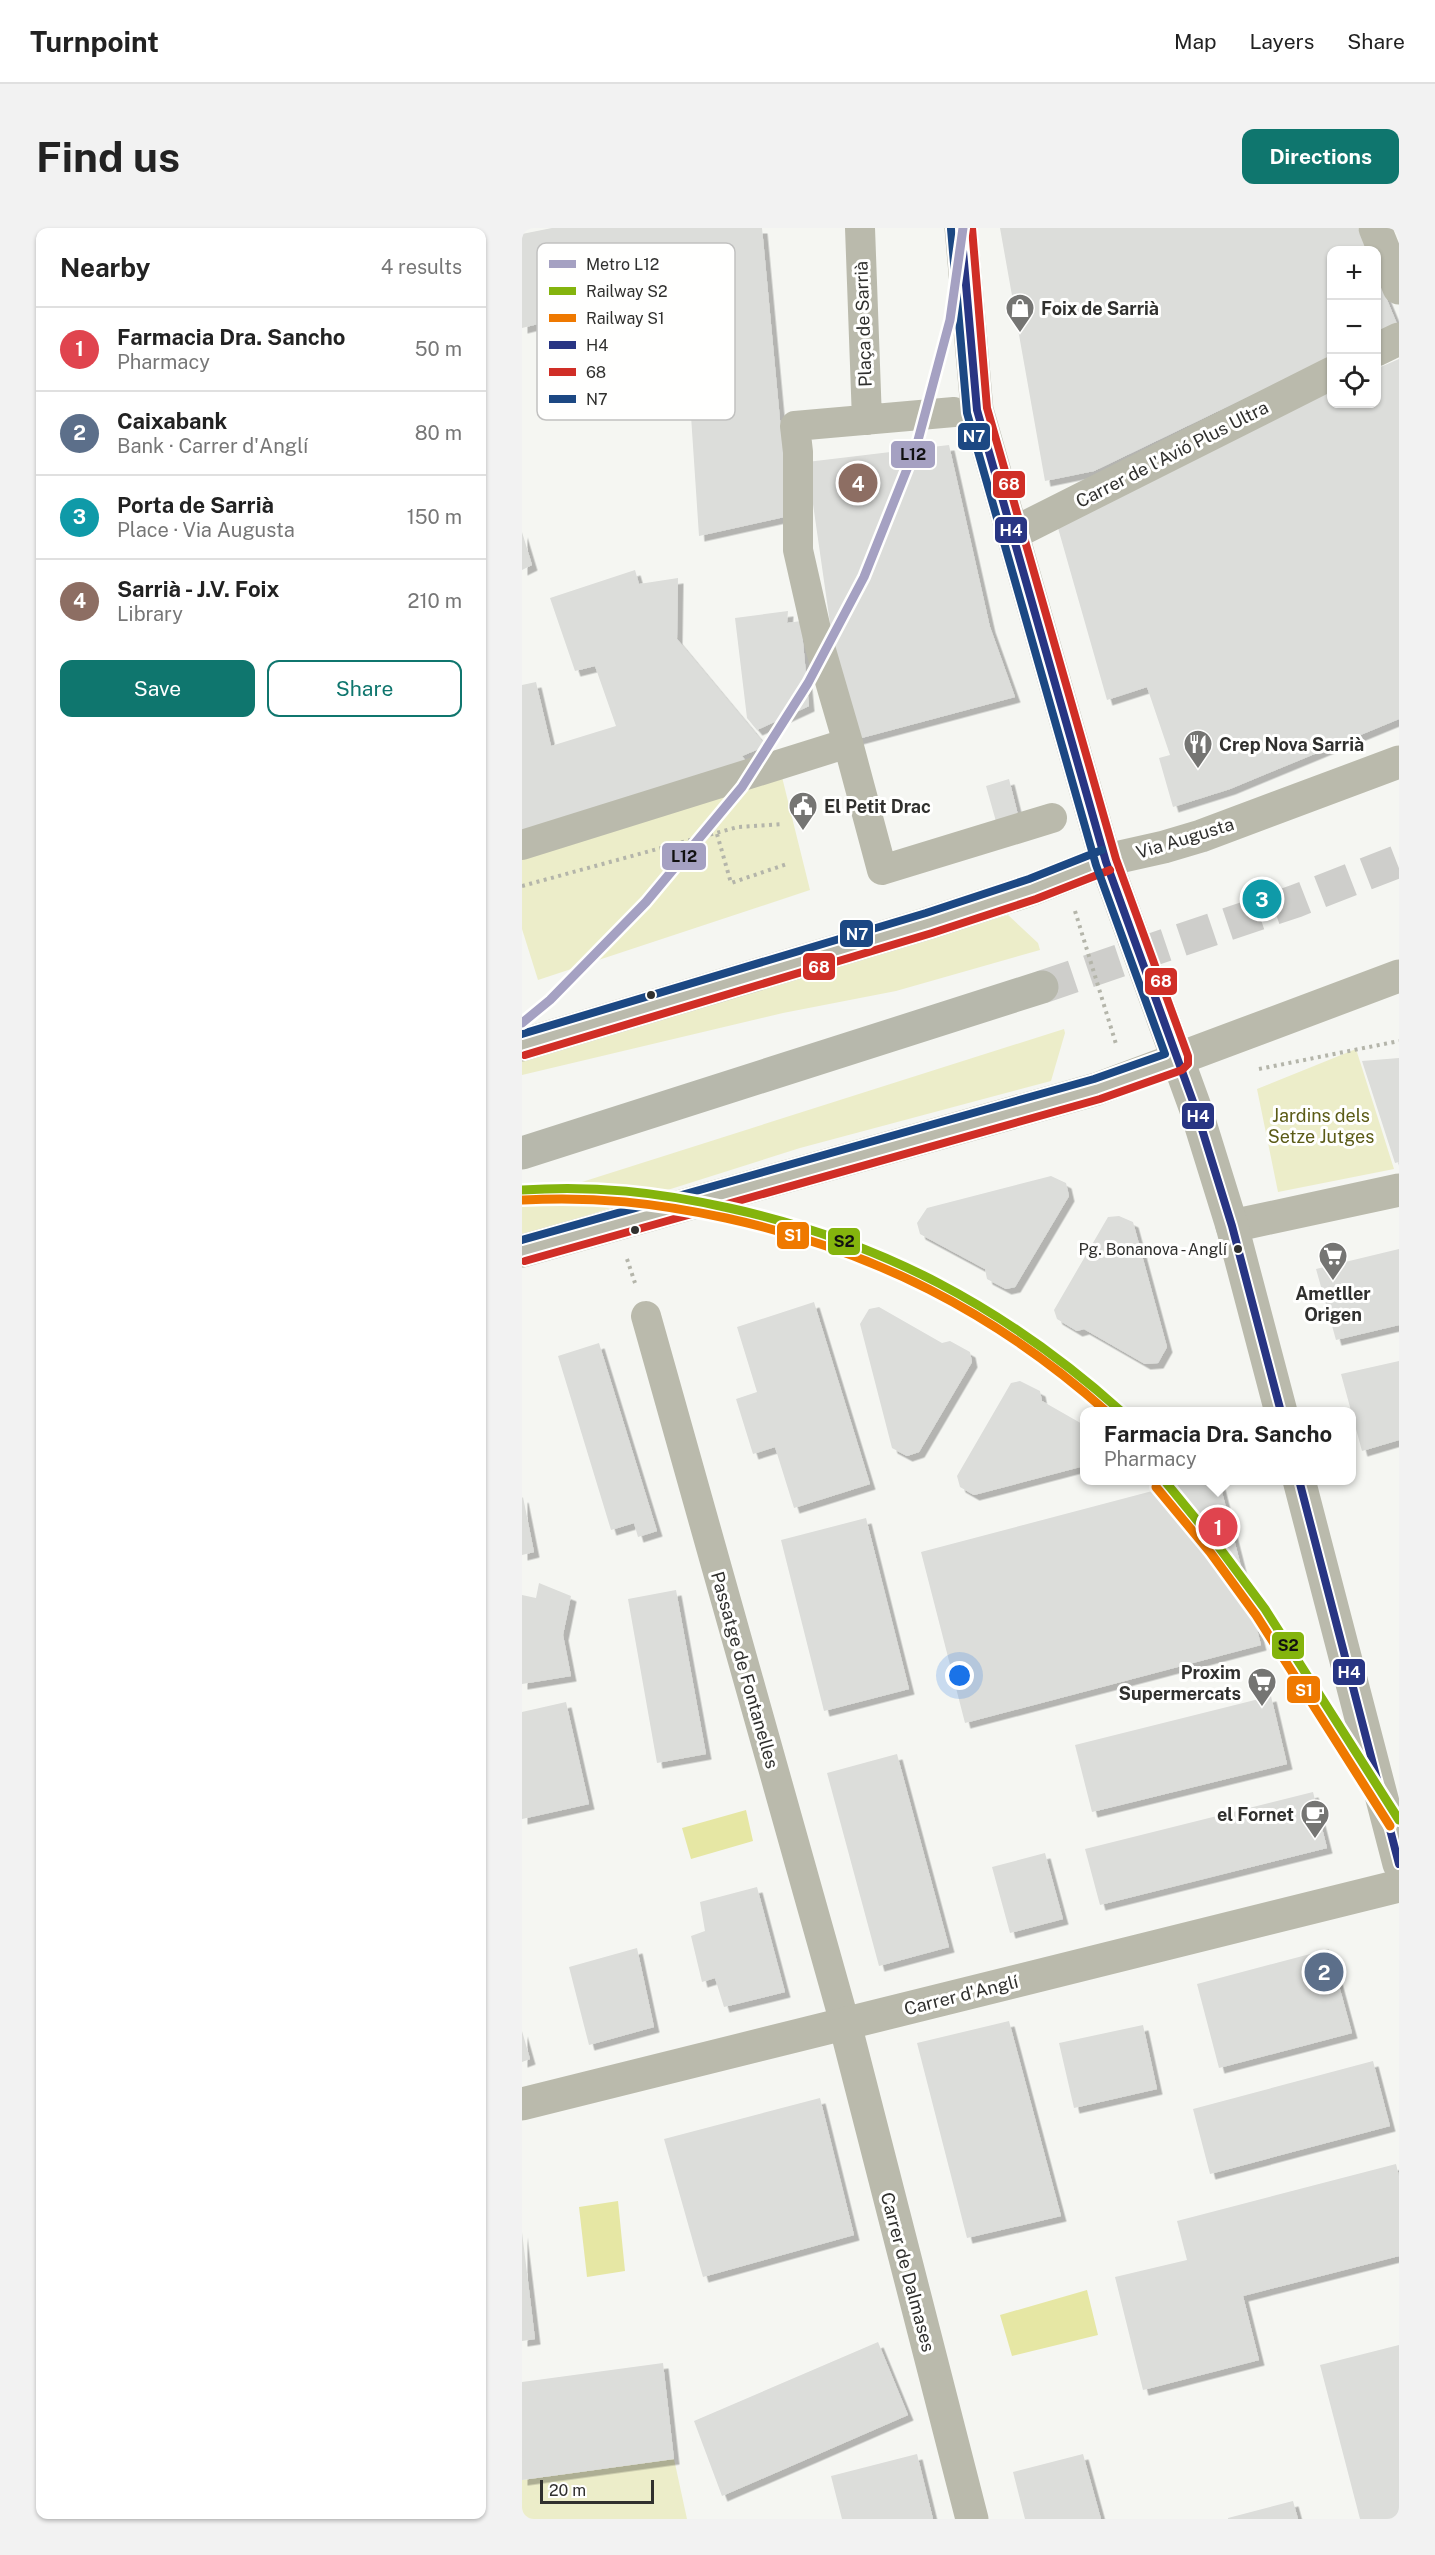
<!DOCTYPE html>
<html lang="en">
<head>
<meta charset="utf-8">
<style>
  body { margin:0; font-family:"Public Sans",sans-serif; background:#f2f2f2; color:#222 }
  .controls { position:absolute; right:18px; top:18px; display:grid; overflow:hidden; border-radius:12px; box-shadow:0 2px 4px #0004 }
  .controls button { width:54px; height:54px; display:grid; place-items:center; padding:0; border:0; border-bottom:2px solid #e0e0e0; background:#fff; color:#222; font:30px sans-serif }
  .scale { position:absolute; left:18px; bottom:15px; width:114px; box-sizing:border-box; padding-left:6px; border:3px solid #30302e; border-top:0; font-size:16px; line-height:21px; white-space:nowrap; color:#30302e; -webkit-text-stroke:4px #fffffe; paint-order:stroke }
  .you { position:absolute; left:438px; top:1448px; width:21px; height:21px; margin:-15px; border:4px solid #fff; border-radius:50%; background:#1a73e8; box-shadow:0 0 0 9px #1a73e833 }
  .badge { display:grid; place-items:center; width:39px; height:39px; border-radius:50%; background:#0f766e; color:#fff; font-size:20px; font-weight:700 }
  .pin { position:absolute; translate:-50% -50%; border:3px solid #fff; box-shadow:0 2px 6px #0006 }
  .popup { position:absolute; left:558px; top:1179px; width:276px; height:78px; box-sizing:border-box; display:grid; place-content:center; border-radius:12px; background:#fff; filter:drop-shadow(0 2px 4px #0005); font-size:20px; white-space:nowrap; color:#767676 }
  .popup b { font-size:22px; color:#222 }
  .popup::after { content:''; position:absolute; left:50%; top:100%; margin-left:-12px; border:12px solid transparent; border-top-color:#fff }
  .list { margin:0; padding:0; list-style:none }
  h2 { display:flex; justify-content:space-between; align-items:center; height:78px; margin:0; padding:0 24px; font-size:26px }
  h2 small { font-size:20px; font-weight:400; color:#767676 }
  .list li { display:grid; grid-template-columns:39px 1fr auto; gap:18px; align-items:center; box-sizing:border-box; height:84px; padding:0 24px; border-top:2px solid #e0e0e0 }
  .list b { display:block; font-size:22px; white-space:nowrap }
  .list p { margin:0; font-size:20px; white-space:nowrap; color:#767676 }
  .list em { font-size:20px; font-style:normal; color:#767676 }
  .actions { display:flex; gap:12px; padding:18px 24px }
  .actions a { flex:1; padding:14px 0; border:2px solid #0f766e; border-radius:12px; text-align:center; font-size:21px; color:#0f766e }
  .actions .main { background:#0f766e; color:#fff }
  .icon { flex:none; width:33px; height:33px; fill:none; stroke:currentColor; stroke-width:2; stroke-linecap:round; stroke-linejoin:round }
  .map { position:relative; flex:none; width:877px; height:2291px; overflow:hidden; border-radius:12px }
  header { display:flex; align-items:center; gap:36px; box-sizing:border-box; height:84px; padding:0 30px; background:#fff; border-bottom:2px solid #e0e0e0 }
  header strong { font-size:28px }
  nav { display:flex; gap:33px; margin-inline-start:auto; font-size:21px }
  .intro { display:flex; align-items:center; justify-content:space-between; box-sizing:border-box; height:144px; padding:0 36px }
  h1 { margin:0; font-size:42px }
  .button { padding:15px 27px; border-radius:12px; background:#0f766e; color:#fff; font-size:21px; font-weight:700 }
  main { display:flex; gap:36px; padding:0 36px }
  aside { flex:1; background:#fff; border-radius:12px; box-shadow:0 2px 4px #0004 }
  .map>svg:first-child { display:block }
</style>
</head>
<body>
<header>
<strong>Turnpoint</strong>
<nav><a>Map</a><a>Layers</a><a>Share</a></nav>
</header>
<div class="intro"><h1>Find us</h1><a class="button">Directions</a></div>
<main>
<aside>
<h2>Nearby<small>4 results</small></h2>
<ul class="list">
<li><span class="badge" style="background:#e0444e">1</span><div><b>Farmacia Dra. Sancho</b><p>Pharmacy</p></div><em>50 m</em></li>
<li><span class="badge" style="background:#5c6f8a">2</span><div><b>Caixabank</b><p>Bank · Carrer d'Anglí</p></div><em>80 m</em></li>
<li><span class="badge" style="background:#0f9aa8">3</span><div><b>Porta de Sarrià</b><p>Place · Via Augusta</p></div><em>150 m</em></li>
<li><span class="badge" style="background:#8d6e63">4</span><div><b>Sarrià - J.V. Foix</b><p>Library</p></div><em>210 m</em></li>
</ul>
<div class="actions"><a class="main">Save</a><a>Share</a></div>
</aside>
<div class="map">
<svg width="877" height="2291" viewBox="0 0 877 2291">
  <defs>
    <filter id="shadow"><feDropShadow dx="5.5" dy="5.5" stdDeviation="0" flood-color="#0004"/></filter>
  </defs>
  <rect width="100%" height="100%" fill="#f5f6f2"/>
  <path fill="#ecedc9" d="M259,545L288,662L16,752L0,701V623Z
    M486,687L516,715L518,722L374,763L261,785L0,847V831Z
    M542,801L543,805L529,853L278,920L0,1008V973Z
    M834,821L872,941L756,964L735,861Z
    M152,2231L165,2291H0V2252Z"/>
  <path fill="#e6e7a4" d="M224,1582L231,1613L169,1631L160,1600Z
    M96,1973L103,2043L65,2049L57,1979Z
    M565,2062L576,2107L490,2128L478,2087Z"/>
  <path fill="#dcddda" filter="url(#shadow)" d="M30,0H240L267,288L177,308L168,173L105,185L90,121L33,130L16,96L0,100V6Z
    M478,0H836L846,22H810V128L572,243L523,253Z
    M854,45L875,96L854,106Z
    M877,131V491L708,561L651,579L637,530L648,527L625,459L585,472L534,293L810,163V176H854V141Z
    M427,217L468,399L493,469L332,512L315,444L285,234Z
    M0,304L10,337L0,342Z
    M113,342L117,356L156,350L155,411L244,518L220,528L226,536L0,603V457L14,454L29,518L94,498L73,438L53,443L28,370Z
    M266,383L265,395L279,393L287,478L235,502L225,490L213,390Z
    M487,551L497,591L475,597L464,558Z
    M877,830V934L873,935L840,833Z
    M529,948L544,955L547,968L493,1059L484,1061L465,1051L463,1041L398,1006L395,995L405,980Z
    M597,988L611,994L645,1119L636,1135L623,1136L562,1101L555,1103L535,1091L532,1082L586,989Z
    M877,1021V1097L814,1112L794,1041Z
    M292,1074L348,1256L272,1280L253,1219L231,1226L214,1171L235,1164L215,1099Z
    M357,1079L420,1115L428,1113L448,1124L450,1134L397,1224L385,1228L370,1220L338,1096L347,1081Z
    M77,1115L135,1303L116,1309L112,1295L89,1302L36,1128Z
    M877,1133V1212L840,1223L819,1146Z
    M498,1153L518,1163L520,1173L562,1197V1238L452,1267L438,1259L435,1248L489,1155Z
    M672,1252H697L739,1417L443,1495L399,1324Z
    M1,1269L12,1324L0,1327V1270Z
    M344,1290L387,1461L302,1483L259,1312Z
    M17,1355L49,1368L41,1407L49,1448L0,1456V1367L14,1370Z
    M154,1362L184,1526L135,1535L106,1371Z
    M749,1468L765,1536L570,1584L553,1517Z
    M44,1474L67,1576L0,1591V1484Z
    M375,1526L427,1719L357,1738L305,1545Z
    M791,1564L805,1620L578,1677L563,1621Z
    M523,1625L541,1691L488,1705L470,1639Z
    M235,1659L263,1764L202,1779L193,1750L180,1754L169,1708L183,1703L178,1674Z
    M115,1720L132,1799L67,1817L47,1739Z
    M807,1721L830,1805L697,1840L675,1756Z
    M487,1793L539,1988L445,2010L395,1815Z
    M621,1797L635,1861L552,1880L537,1815Z
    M0,1803L8,1831L0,1834Z
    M851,1833L868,1898L688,1946L671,1881Z
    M298,1870L332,2007L181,2049L142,1911Z
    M874,1936L877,1948V2028L721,2068L737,2132L621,2162L593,2049L665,2032L655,1993Z
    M0,2004L13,2111L0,2113Z
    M356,2114L386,2187L200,2268L172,2193Z
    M877,2117V2291H838L798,2137Z
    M141,2135L152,2231L0,2252V2154Z
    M395,2226L411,2291H320L309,2248Z
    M561,2226L579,2291H503L491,2244Z
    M771,2273L776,2291H706V2290Z"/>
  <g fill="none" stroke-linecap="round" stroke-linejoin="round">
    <path stroke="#cececb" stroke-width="33" stroke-dasharray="33 16" stroke-linecap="butt" d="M520,759L774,673L877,633"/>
    <path stroke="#b4b5aa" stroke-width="4" stroke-dasharray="3 4.5" stroke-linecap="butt" d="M195,606L209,655L265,636
      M0,658L216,599L261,596
      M553,683L594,816
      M737,841L877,813
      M105,1031L113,1055"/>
    <path stroke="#babaac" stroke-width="30" d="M338,0L345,192
      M326,515L298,419L276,322V224L273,198L432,184
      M0,617L326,515L360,642L530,590
      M124,1088L323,1796"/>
    <path stroke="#babaac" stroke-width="33" d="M853,0L877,60
      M854,122L877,111
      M490,306L810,145
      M710,998L877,962
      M323,1796L450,2291
      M0,1876L877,1658"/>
    <path stroke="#babaac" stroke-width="33" d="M439,0L455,182L460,199L584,634L673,879L710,998L759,1184
      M0,817L407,695L511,661L584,632L642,619L679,608L877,534
      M0,1023L575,861L877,748
      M777,1252L877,1636"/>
    <path stroke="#b7b8ac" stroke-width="33" d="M0,925L520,759"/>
    <g stroke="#fffffe" stroke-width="12">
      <path id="bus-1" d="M439,0L455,182L584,634L673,879L710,998L759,1184
        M777,1252L877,1636"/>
    </g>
    <g stroke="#fffffe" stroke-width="12">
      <path id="bus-2" d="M3,827L410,705L514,671L588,642
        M3,1033L578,871L660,842L666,836V828L594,631L465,180L450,0"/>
    </g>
    <g stroke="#fffffe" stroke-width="12">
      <path id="bus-3" d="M0,806L404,685L507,651L580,622
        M0,1012L572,851L643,826L574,637L445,185L429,1"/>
    </g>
    <use href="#bus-1" stroke="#283583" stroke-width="8"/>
    <use href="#bus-2" stroke="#d02e26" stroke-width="8"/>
    <use href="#bus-3" stroke="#1c4883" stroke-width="8"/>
    <g stroke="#fffffe" stroke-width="14">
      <path id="rail-1" d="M0,962C73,957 135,964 207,980C359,1013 484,1080 600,1184
        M642,1252L696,1318L743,1381L877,1592"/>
    </g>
    <g stroke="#fffffe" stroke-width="14">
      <path id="rail-2" d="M1,972C73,968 133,975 204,990C350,1022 473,1084 585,1184
        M634,1259L688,1324L734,1387L868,1598"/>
    </g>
    <use href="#rail-1" stroke="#84b40d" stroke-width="9"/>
    <use href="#rail-2" stroke="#ef7900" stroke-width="9"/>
    <g stroke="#fffffe" stroke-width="14">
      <path id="metro-1" d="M0,795L28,772L124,674L220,559L286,455L342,349L395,216L428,92L441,0"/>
    </g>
    <use href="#metro-1" stroke="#a5a1c2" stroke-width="9"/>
  </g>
  <defs>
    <g id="shop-pin" transform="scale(1.5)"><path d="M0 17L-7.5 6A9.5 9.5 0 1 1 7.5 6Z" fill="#757573" stroke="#fffffe"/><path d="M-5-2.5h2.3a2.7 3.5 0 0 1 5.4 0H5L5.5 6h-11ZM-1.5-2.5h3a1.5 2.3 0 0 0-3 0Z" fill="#fff"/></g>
    <g id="restaurant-pin" transform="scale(1.5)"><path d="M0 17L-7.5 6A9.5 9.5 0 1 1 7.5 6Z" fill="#757573" stroke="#fffffe"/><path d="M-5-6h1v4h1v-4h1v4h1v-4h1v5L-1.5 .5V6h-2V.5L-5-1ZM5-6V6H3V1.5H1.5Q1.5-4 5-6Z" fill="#fff"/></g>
    <g id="civic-pin" transform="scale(1.5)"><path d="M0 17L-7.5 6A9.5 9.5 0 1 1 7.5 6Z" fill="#757573" stroke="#fffffe"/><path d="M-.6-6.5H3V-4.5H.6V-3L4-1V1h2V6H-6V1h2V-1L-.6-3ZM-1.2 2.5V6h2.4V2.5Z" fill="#fff"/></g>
    <g id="supermarket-pin" transform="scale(1.5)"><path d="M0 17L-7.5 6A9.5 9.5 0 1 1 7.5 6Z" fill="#757573" stroke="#fffffe"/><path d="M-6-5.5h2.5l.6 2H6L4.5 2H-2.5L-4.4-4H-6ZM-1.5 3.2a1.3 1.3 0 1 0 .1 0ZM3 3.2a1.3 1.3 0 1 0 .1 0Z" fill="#fff"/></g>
    <g id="cafe-pin" transform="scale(1.5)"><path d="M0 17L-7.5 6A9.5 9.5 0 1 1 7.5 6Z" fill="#757573" stroke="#fffffe"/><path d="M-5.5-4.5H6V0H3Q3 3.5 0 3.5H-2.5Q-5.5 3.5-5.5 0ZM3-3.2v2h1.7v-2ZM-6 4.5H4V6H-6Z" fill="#fff"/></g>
  </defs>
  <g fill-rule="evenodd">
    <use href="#shop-pin" x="498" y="80"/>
    <use href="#restaurant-pin" x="676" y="516"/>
    <use href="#civic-pin" x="281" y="578"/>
    <use href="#supermarket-pin" x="811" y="1028"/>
    <use href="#supermarket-pin" x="740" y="1454"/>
    <use href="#cafe-pin" x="793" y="1586"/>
  </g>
  <g fill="#30302e" stroke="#fffffe" stroke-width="2">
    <circle cx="129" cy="767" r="5"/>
    <circle cx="113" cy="1002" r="5"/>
    <circle cx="716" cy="1021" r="5"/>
  </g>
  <g text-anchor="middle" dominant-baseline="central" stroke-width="6" stroke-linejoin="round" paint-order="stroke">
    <g font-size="16" fill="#30302e" stroke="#fffffe" text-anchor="end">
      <text x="705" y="1021">Pg. Bonanova - Anglí</text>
    </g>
    <g font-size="18" font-weight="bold" fill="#30302e" stroke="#fffffe" text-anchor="start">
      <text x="519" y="80">Foix de Sarrià</text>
      <text x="697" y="516">Crep Nova Sarrià</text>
      <text x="302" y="578">El Petit Drac</text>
      <text x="811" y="1065" text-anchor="middle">Ametller<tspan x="811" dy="21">Origen</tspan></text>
      <text x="719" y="1444" text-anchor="end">Proxim<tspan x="719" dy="21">Supermercats</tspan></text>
      <text x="772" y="1586" text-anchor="end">el Fornet</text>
    </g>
    <g font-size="18" fill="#30302e" stroke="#fffffe">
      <text transform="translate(341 96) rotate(-92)">Plaça de Sarrià</text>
      <text transform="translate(650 226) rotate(-27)">Carrer de l'Avió Plus Ultra</text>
      <text transform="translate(663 610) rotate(-17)">Via Augusta</text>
      <text transform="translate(223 1442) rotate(74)">Passatge de Fontanelles</text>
      <text transform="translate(439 1767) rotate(-14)">Carrer d'Anglí</text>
      <text transform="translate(386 2044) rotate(75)">Carrer de Dalmases</text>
    </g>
    <g font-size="18" fill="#5b5b16" stroke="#fffffe">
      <text x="799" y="887">Jardins dels<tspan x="799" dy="21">Setze Jutges</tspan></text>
    </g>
  </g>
  <rect x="15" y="15" width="198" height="177" rx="9" fill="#fffffe" stroke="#c1c1c0" stroke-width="1.5"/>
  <rect x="27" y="32" width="27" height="8" fill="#a5a1c2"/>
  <rect x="27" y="59" width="27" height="8" fill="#84b40d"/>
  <rect x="27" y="86" width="27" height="8" fill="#ef7900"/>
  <rect x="27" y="113" width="27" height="8" fill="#283583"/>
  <rect x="27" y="140" width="27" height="8" fill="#d02e26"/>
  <rect x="27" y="167" width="27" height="8" fill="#1c4883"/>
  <g font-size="16" fill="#30302e">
    <text x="64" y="42">Metro L12</text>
    <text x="64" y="69">Railway S2</text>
    <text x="64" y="96">Railway S1</text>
    <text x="64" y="123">H4</text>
    <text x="64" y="150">68</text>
    <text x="64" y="177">N7</text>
  </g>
  <g stroke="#fffffe" stroke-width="2">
    <rect x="435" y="194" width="34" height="29" rx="6" fill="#1c4883"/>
    <rect x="368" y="212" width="46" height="29" rx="6" fill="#a5a1c2"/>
    <rect x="470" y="242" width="34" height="29" rx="6" fill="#d02e26"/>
    <rect x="472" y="288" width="34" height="28" rx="6" fill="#283583"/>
    <rect x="139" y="614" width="46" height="29" rx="6" fill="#a5a1c2"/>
    <rect x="317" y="691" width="35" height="29" rx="6" fill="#1c4883"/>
    <rect x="280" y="724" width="34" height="29" rx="6" fill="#d02e26"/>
    <rect x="622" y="739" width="34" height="29" rx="6" fill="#d02e26"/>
    <rect x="659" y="874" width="34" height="28" rx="6" fill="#283583"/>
    <rect x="254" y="993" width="34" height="29" rx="6" fill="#ef7900"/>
    <rect x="305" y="999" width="34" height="29" rx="6" fill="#84b40d"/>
    <rect x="749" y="1403" width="34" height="29" rx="6" fill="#84b40d"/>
    <rect x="810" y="1430" width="34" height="28" rx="6" fill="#283583"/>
    <rect x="764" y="1447" width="35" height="29" rx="6" fill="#ef7900"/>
  </g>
  <g font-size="16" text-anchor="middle" font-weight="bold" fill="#fff">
    <text x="452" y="214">N7</text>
    <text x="487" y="262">68</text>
    <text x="489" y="308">H4</text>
    <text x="335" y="712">N7</text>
    <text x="297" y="745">68</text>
    <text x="639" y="759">68</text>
    <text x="676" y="894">H4</text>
    <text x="271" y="1013">S1</text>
    <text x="827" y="1450">H4</text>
    <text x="782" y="1468">S1</text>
  </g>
  <g font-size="16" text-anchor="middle" font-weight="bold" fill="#111">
    <text x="391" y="232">L12</text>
    <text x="162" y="634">L12</text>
    <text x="322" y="1019">S2</text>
    <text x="766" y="1423">S2</text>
  </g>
</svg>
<div class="controls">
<button>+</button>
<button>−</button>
<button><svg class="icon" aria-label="locate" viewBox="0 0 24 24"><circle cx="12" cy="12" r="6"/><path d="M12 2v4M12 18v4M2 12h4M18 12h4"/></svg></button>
</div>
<div class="scale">20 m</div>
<div class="you"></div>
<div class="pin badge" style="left:696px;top:1299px;background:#e0444e">1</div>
<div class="popup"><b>Farmacia Dra. Sancho</b>Pharmacy</div>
<div class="pin badge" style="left:802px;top:1744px;background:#5c6f8a">2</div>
<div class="pin badge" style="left:740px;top:671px;background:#0f9aa8">3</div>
<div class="pin badge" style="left:336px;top:255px;background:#8d6e63">4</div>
</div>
</main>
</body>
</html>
